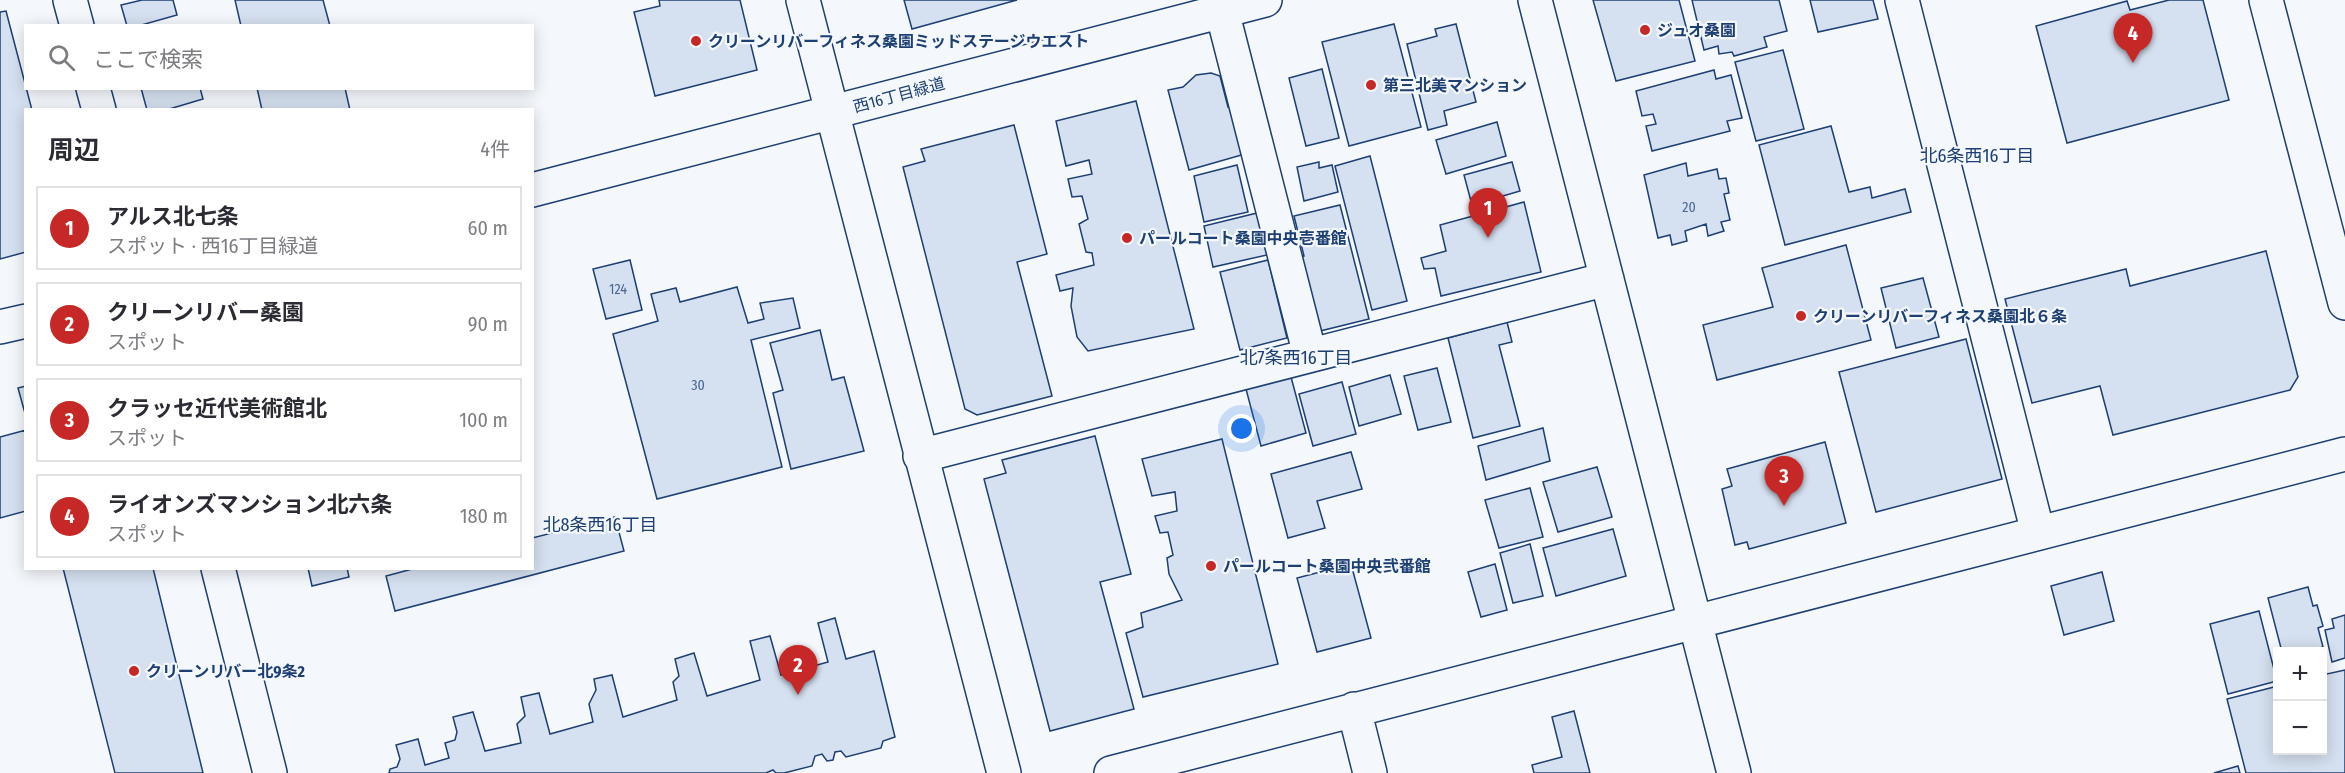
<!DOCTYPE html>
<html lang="ja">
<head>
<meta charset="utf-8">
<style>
  body { margin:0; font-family:"Fira Sans Condensed","Noto Sans JP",sans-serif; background:#f7f7f7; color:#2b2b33 }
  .controls { position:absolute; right:18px; bottom:18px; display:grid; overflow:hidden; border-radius:0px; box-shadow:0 3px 15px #0003 }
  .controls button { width:54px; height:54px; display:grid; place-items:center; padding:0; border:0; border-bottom:2px solid #e1e1e2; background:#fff; color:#2b2b33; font:30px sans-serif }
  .you { position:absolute; left:1242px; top:429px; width:21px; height:21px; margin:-15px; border:4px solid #fff; border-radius:50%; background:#1a73e8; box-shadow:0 0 0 9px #1a73e833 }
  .badge { display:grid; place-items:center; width:39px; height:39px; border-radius:50%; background:#c62828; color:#fff; font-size:20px; font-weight:700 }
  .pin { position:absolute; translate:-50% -50px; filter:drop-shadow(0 2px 3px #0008) }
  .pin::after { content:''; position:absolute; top:32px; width:21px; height:18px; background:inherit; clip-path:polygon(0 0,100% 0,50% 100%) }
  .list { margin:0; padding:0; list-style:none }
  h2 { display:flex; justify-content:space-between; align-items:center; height:78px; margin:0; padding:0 24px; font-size:26px }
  h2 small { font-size:20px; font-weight:400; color:#7c7c81 }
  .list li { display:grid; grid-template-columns:39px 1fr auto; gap:18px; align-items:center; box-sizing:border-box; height:84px; margin:0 12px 12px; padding:0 12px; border:2px solid #e1e1e2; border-radius:0px }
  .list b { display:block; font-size:22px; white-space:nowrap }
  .list p { margin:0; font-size:20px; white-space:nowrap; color:#7c7c81 }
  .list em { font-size:20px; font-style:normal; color:#7c7c81 }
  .icon { flex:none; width:33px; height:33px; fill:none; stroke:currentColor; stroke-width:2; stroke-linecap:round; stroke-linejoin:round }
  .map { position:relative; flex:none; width:2345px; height:773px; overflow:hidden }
  .search { position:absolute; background:#fff; box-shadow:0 3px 15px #0003; left:24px; top:24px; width:510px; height:66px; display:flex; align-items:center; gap:15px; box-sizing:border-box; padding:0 21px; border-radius:0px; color:#7c7c81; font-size:22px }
  .panel { position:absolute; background:#fff; box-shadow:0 3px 15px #0003; left:24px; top:108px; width:510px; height:462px; border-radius:0px }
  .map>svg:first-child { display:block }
</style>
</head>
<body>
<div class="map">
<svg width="2345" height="773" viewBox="0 0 2345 773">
  <rect width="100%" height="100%" fill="#f4f7fb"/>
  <path fill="#d5e0f0" stroke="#1d3f73" stroke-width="1.5" d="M142,0H173L177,15L138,26H127L121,5Z
    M235,0H323L330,26H241Z
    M659,0H740L757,70L655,96L634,12L660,6Z
    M904,0H1017L912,29Z
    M1593,0H1679L1695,61L1616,81Z
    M1692,0H1779L1787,31L1764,37L1767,47L1734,56L1732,52L1719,54L1718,46L1704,50Z
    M1810,0H1873L1878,19L1818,32Z
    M2169,0H2203L2229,100L2067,143L2036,26L2127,1L2130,10Z
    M6,11L32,110H26V252L0,259V12Z
    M1394,24L1421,127L1349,146L1322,42Z
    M1456,24L1476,102L1444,111L1447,125L1428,130L1407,44L1437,36L1435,29Z
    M1783,50L1804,129L1756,141L1735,62Z
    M1322,69L1339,138L1306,146L1289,78Z
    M1714,70L1716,79L1731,75L1742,118L1727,121L1730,131L1652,151L1646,126L1656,124L1653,114L1642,116L1636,91Z
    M1211,73L1220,76L1228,107L1232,106L1245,154L1189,170L1168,90L1183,87L1196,75Z
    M141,88H200L203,99L166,110H147Z
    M257,88H345L350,110H262Z
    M1136,101L1194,329L1088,351L1077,337L1071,306L1073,288L1060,291L1056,275L1094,265L1092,253L1086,252L1079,224L1088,219L1082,196L1072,197L1068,179L1092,174L1089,160L1066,166L1056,121Z
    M1497,122L1506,156L1446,174L1436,140Z
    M1014,125L1047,254L1017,262L1052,396L977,415L965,409L903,167L925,161L921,149Z
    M1831,126L1849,192L1870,187L1872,198L1905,189L1911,212L1785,245L1759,145Z
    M1370,156L1407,301L1372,310L1335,166Z
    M1319,162V168L1332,165L1338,192L1304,201L1297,167Z
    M1512,162L1520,191L1472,205L1464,175Z
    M1686,163L1688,176L1717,169L1719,179L1726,178L1729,193L1724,194L1730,220L1721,222L1724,231L1708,236L1706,224L1685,231L1687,241L1672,245L1670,235L1658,238L1644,175Z
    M1237,165L1248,212L1204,222L1194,176Z
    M1524,202L1541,272L1441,296L1435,268L1424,269L1421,258L1446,251L1440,225Z
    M1340,205L1369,319L1316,332L1298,258L1304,256L1294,216Z
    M1257,213L1267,255L1213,267L1204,226Z
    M1846,245L1871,340L1717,380L1703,325L1773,307L1762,268Z
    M2266,251L2298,377L2290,390L2113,435L2100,386L2032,403L2005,299L2126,269L2130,286Z
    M630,260L642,310L606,319L593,269Z
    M1268,260L1287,338L1240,350L1220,272Z
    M1923,278L1939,337L1896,348L1881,288Z
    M737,287L748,323L764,319L760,303L793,298L800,328L751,340L782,467L657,499L613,334L658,321L651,294L676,288L680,302Z
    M1507,322L1512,342L1499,345L1520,426L1473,438L1448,338Z
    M820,330L832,380L844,377L864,451L791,469L773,393L783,390L770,343Z
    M1966,339L2002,479L1876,512L1839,372Z
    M1437,368L1451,422L1418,430L1404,376Z
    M1390,375L1401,414L1359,426L1349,387Z
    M1291,377L1306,433L1261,446L1246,389Z
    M1342,382L1356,434L1313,446L1299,394Z
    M26,386V417L18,388Z
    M1543,428L1550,461L1486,480L1478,446Z
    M26,430V511L0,518V437Z
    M1095,436L1131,574L1100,582L1134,709L1050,731L984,479L1006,473L1002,460Z
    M1222,439L1278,664L1143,697L1126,633L1143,627L1141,613L1182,600L1169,574L1167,558L1173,555L1168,532L1160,533L1155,516L1177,511L1175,492L1152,496L1142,459Z
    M1825,442L1846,523L1749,549L1747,542L1735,545L1722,489L1732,486L1727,469Z
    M1351,452L1362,489L1317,501L1325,528L1288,538L1271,474Z
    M1597,467L1612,517L1558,532L1543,482Z
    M1530,488L1543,537L1499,548L1485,500Z
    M615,517L624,551L395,611L386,576L416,568H532V538Z
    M1613,529L1626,576L1556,596L1543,548Z
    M1530,544L1543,596L1513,603L1500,553Z
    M1351,564L1371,638L1317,652L1297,578Z
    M1495,564L1507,610L1481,617L1468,572Z
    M63,568H153L203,773H115Z
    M308,568H347L349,577L312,586Z
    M2102,572L2114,621L2064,635L2051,586Z
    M2308,587L2313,606L2317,605L2323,626L2318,628L2323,647L2306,652H2282L2268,598Z
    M2259,611L2277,681L2228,694L2210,624Z
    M2345,615V658L2332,662L2325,630L2334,628L2332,619Z
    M835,618L846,659L874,651L895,737L883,741L881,748L846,757L841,751L835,752L833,760L827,761L822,754L815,756L812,766L784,773H776L773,770L766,773H389L390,769L397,767L400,759L396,745L418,739L425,765L449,758L445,743L455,740L457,732L453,717L473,712L485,751L521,743L517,724L525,716L521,697L539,693L550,734L593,722L589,704L596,690L594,679L612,675L623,717L677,700L673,682L679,676L675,659L694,653L707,696L760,680L750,641L770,636L781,675L828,662L818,623Z
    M2345,670V773H2246L2227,699L2278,686V750H2322V675Z
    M1574,711L1590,773H1534L1532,765L1562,757L1552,717Z
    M2238,766L2240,773H2214Z"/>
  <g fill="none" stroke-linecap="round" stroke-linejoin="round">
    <g stroke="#1d3f73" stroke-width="36">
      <path id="minor" d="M70,0L77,26
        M803,0L1004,773
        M1535,0L1734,773
        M1902,0L2038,533
        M2266,0L2345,303
        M1222,11L1310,355
        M93,88L99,110
        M532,190L1265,0
        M0,327L26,321
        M920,456L1607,279
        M218,568L270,773
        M1354,709L1370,773
        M1111,773L2345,454"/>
    </g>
    <use href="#minor" stroke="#f4f7fb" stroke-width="33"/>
  </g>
  <g fill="#c62828" stroke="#f4f7fb" stroke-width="2">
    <circle cx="1645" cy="30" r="6"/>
    <circle cx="696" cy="41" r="6"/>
    <circle cx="1371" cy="85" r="6"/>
    <circle cx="1127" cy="238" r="6"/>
    <circle cx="1801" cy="316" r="6"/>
    <circle cx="1211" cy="566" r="6"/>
    <circle cx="134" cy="671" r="6"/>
  </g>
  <g text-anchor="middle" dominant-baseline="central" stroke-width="4.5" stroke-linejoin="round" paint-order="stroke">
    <g font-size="14" fill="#4b6792">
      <text x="1689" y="207">20</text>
      <text x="618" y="289">124</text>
      <text x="698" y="385">30</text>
    </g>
    <g font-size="16" font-weight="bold" fill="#1d3f73" stroke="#f4f7fb" text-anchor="start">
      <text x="1657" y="30">ジュオ桑園</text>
      <text x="708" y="41">クリーンリバーフィネス桑園ミッドステージウエスト</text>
      <text x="1383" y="85">第三北美マンション</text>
      <text x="1139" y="238">パールコート桑園中央壱番館</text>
      <text x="1813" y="316">クリーンリバーフィネス桑園北６条</text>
      <text x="1223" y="566">パールコート桑園中央弐番館</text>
      <text x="146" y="671">クリーンリバー北9条2</text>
    </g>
    <g font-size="16" fill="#1d3f73" stroke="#f4f7fb">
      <text transform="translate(899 95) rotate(-15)">西16丁目緑道</text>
    </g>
    <g font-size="18" fill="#1d3f73" stroke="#f4f7fb">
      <text x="1977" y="156">北6条西16丁目</text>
      <text x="1296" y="358">北7条西16丁目</text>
      <text x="600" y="525">北8条西16丁目</text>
    </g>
  </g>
</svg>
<div class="controls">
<button>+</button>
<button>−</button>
</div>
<div class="you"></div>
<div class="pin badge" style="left:1488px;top:238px">1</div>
<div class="pin badge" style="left:798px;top:695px">2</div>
<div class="pin badge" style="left:1784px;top:506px">3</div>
<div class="pin badge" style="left:2133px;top:63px">4</div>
<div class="search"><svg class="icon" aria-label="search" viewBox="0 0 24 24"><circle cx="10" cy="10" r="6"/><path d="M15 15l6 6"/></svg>ここで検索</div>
<section class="panel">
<h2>周辺<small>4件</small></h2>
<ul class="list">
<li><span class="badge">1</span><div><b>アルス北七条</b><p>スポット · 西16丁目緑道</p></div><em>60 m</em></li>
<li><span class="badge">2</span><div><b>クリーンリバー桑園</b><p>スポット</p></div><em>90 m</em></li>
<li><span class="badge">3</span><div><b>クラッセ近代美術館北</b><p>スポット</p></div><em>100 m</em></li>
<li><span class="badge">4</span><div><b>ライオンズマンション北六条</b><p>スポット</p></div><em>180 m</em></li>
</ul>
</section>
</div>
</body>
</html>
